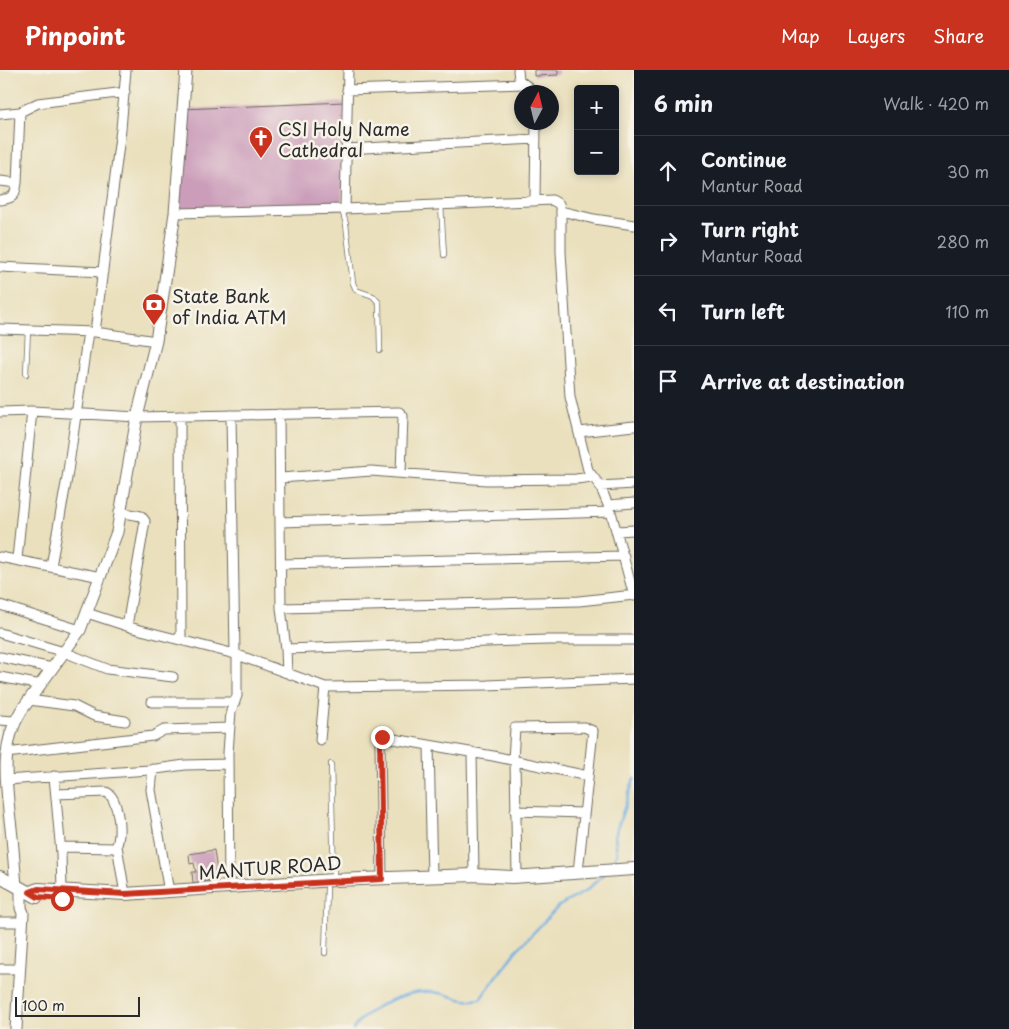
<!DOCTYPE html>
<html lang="en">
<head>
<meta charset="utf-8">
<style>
  body { margin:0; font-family:"Playpen Sans",sans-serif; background:#20242c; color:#f1f3f6 }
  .controls { position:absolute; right:15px; top:15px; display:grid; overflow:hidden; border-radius:5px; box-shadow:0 2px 8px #0003 }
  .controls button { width:45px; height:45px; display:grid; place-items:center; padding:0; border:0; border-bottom:1px solid #363941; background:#171b24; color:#f1f3f6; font:25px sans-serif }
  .compass { position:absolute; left:514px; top:15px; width:45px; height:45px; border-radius:50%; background:#171b24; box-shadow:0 2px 8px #0003; rotate:7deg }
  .scale { position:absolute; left:15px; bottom:12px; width:125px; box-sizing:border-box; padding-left:5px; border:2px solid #2b2b2b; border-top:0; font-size:14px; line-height:18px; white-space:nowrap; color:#2b2b2b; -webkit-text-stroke:4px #f7f3e8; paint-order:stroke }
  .stop { position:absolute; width:15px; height:15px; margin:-11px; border:4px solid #c8321e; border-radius:50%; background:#fff }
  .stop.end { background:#c8321e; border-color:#fff; box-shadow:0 1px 5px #0008 }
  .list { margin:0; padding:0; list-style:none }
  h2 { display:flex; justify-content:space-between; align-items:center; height:65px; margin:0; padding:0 20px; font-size:21px }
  h2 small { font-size:16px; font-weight:400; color:#9ea1a6 }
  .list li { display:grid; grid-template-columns:32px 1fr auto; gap:15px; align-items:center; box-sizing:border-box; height:70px; padding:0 20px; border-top:1px solid #363941 }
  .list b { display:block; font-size:19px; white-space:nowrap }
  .list p { margin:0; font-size:16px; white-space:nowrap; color:#9ea1a6 }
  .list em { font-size:16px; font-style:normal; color:#9ea1a6 }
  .icon { flex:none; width:28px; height:28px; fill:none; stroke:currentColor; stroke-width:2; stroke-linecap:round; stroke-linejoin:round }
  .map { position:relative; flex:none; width:634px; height:959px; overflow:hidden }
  header { display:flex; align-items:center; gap:30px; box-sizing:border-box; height:70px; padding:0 25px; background:#c8321e; color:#fff }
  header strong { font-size:24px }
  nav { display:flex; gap:28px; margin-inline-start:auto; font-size:18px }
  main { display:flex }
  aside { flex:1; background:#171b24 }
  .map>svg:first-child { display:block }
</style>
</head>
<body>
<header>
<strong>Pinpoint</strong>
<nav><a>Map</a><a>Layers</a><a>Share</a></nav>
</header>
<main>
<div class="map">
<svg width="634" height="959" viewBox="0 0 634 959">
  <rect width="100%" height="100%" fill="#f7f3e8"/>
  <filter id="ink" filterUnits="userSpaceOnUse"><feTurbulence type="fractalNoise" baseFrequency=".02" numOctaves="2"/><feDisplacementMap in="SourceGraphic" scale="10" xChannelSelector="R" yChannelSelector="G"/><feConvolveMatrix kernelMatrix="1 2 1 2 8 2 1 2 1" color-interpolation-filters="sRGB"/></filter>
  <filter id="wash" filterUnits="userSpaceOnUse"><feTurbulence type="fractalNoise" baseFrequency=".0096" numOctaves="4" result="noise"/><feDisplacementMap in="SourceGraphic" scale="20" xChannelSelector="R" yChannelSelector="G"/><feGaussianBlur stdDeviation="1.12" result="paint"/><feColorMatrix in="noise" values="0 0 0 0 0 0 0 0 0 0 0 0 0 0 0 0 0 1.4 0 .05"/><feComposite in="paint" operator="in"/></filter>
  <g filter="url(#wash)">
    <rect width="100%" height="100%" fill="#eae0bd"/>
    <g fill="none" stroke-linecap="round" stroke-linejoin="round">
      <path stroke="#6faee2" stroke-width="2.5" d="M611,795L617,783L615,765L634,709
        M353,959C369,936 410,917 439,923C457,926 459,933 480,929L515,882L559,836L586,821L603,805"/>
    </g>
    <g id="blocks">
      <path fill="#cb9dba" d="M534,0H558V5L534,6Z
        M345,32L342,139L175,143L183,39Z
        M214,780L218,809L193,813L192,802H196L194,793L190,794L189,784Z"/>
    </g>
  </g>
  <g filter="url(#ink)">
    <use href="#blocks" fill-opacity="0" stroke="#6e6a5e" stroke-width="1"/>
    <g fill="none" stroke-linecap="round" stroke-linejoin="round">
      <g stroke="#6e6a5e" stroke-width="6">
        <path id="service" d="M441,135L444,185
          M342,140L346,154L353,213L356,220L373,226L379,233L380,280
          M26,304L28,259
          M331,694L334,808
          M325,883L327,818"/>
      </g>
      <g stroke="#6e6a5e" stroke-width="11">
        <path id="minor" d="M518,0L519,10L535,22
          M347,20L523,14
          M0,44L20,42L38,33L125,22
          M346,79L536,69
          M0,111L17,113L20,42
          M0,130C14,128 15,126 17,113
          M535,131L536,52
          M345,139L348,0
          M561,141L594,149L634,155
          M175,143L345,139L552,130L559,134L561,141V182L570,327L588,400L600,416L611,442L634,526
          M0,197L103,202
          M0,259L95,262L156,271
          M95,262L121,59L126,0
          M0,342L32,341L137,347L399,342L403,346L401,402
          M279,344L280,452
          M231,345L235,584
          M180,346L181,570
          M579,362L634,356
          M281,408L371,401L486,410L576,409L593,407
          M600,416L634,414
          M608,435L634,433
          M119,442L141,446L145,451L127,556
          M617,461L634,460
          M0,487L101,507
          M17,489L32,341
          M281,494L624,486
          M51,496L67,408L88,262
          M0,535L80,560
          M281,538L579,531L634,525
          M87,543L133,558L235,584L325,617L320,670
          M0,563L64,582L107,599L173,607
          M286,579L281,538L280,452L611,442
          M0,587L52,598
          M287,603L286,579L547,570H634
          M0,607L41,615
          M325,617L487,615L634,609
          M29,630L74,636L94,646L125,651
          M152,632H235
          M0,650L14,651
          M429,675L432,806
          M472,682L474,805
          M6,683L153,666L164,660L229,658
          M513,690L515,658L584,657L593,661L578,802
          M515,691L517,806
          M153,699L151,720L169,822
          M54,706L61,783L62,821
          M6,710L149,700L185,695L228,694
          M56,724L106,722C119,727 123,769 115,778L61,777
          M515,741L584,743
          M117,776L125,824
          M382,809L380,673L382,667L493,686L588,706
          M229,817L228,683L231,641L237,626V585
          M0,852H17
          M0,899H12"/>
      </g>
      <g stroke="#6e6a5e" stroke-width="13">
        <path id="tertiary" d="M16,816C14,794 13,772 10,750C6,712 0,675 21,641L80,560L117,462L137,347L156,271L175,143L186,0
          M16,959L23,843L21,838V819"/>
      </g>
      <g stroke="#6e6a5e" stroke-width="14">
        <path id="secondary" d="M0,807L37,827
          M30,822L38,819L125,824L334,810L474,805L512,807L634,799"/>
      </g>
      <use href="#service" stroke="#fff" stroke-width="4.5"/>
      <use href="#minor" stroke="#fff" stroke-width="9"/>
      <use href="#tertiary" stroke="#fff" stroke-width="11"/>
      <use href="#secondary" stroke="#fff" stroke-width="12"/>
    </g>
  </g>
  <g fill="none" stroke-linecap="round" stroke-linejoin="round" filter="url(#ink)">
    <path stroke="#c8321e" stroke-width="6" d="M62,829L38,827L30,822L38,819L125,824L382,809L380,673L382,667"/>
  </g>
  <defs>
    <g id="church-pin" transform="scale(1.25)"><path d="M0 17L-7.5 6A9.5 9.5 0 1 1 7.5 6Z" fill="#c8321e" stroke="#f7f3e8"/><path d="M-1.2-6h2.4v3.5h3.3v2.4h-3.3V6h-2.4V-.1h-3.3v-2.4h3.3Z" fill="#fff"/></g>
    <g id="bank-pin" transform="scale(1.25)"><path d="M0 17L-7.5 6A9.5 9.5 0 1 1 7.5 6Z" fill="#c8321e" stroke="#f7f3e8"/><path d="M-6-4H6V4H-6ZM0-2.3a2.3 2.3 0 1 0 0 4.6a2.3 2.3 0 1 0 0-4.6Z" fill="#fff"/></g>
  </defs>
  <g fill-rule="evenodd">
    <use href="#church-pin" x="261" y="68"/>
    <use href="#bank-pin" x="154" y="235"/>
  </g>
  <g text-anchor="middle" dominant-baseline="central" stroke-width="5" stroke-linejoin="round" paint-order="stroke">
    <g font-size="18" fill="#2b2b2b" stroke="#f7f3e8" text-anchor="start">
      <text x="278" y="58">CSI Holy Name<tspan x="278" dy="21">Cathedral</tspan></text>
      <text x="172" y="225">State Bank<tspan x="172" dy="21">of India ATM</tspan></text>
    </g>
    <g font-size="18" fill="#2b2b2b" stroke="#f7f3e8">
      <text transform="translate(270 797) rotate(-4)">MANTUR ROAD</text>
    </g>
  </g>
</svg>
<div class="controls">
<button>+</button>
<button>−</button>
</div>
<svg class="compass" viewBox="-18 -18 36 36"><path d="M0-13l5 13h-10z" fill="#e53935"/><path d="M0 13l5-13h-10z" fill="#9ea1a6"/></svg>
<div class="scale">100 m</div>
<div class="stop" style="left:62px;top:829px"></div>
<div class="stop end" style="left:382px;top:667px"></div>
</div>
<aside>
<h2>6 min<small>Walk · 420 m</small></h2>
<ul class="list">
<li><svg class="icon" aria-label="ahead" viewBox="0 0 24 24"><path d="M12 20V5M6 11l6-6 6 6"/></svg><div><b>Continue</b><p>Mantur Road</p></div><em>30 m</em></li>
<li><svg class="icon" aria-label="right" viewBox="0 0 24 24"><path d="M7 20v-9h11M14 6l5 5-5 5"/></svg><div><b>Turn right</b><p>Mantur Road</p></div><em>280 m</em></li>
<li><svg class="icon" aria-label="left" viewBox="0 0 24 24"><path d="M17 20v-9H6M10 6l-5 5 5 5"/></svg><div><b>Turn left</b></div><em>110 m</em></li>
<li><svg class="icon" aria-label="arrive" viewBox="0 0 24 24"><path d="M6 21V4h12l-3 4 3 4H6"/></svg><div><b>Arrive at destination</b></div></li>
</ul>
</aside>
</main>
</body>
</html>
